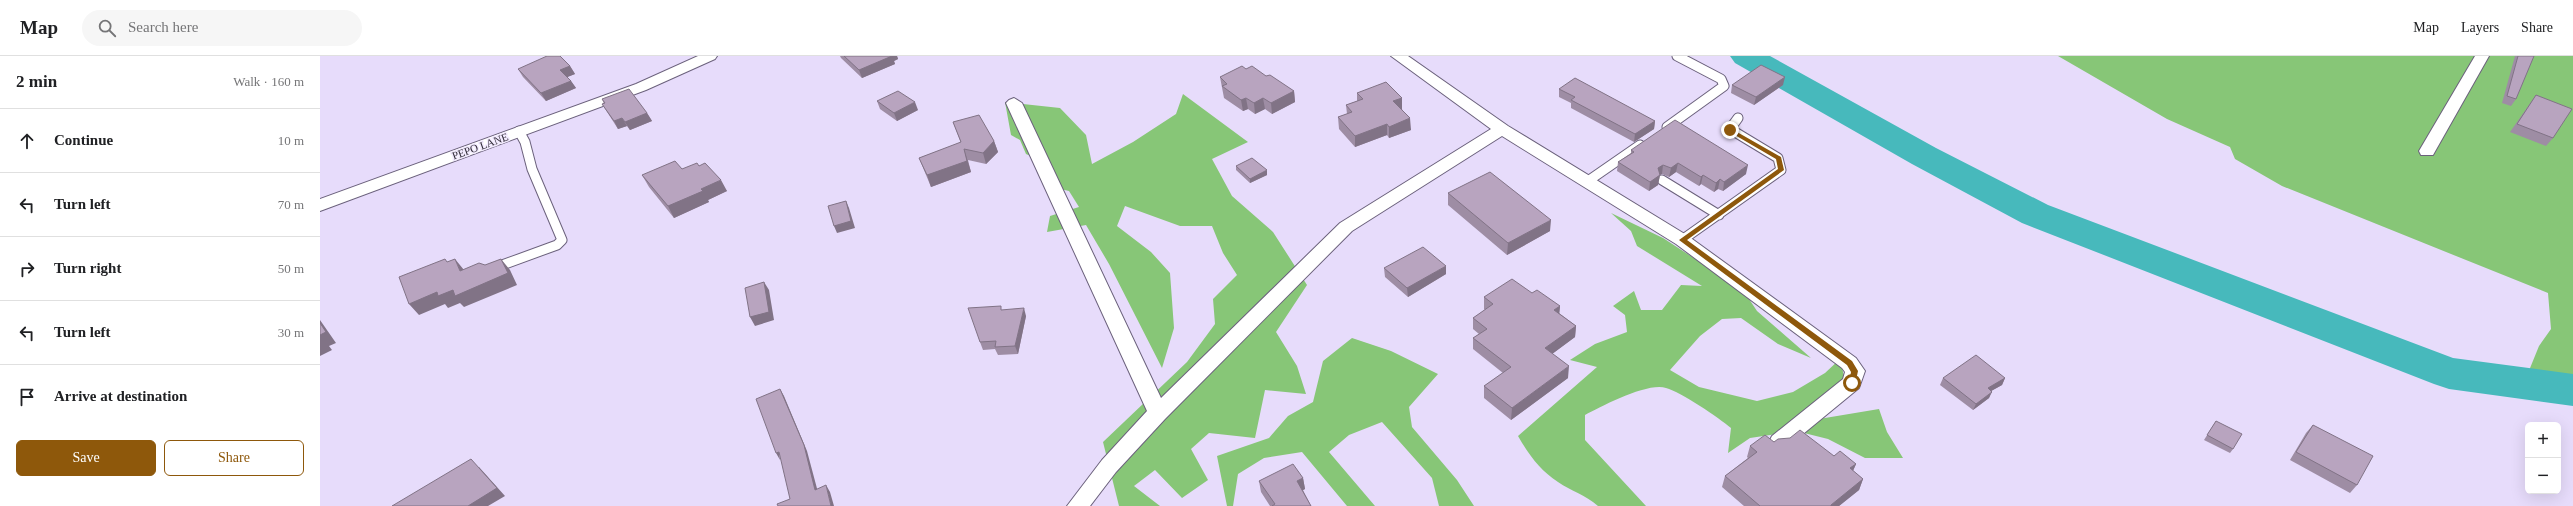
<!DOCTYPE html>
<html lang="en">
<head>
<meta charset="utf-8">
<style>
  body { margin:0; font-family:Georgia,serif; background:#f6f6f6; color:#202124 }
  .controls { position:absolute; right:12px; bottom:12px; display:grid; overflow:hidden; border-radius:6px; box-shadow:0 4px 16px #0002 }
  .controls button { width:36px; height:36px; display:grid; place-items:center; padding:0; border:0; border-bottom:1px solid #e0e0e0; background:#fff; color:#202124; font:20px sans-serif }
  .stop { position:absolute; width:12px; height:12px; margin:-9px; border:3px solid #8e580b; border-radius:50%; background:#fff }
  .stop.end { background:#8e580b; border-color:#fff; box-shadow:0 1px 4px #0008 }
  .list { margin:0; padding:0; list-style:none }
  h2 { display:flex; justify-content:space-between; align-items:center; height:52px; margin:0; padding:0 16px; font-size:17px }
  h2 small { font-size:13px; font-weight:400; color:#757577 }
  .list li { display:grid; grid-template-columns:26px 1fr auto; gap:12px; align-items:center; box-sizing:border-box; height:64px; padding:0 16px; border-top:1px solid #e0e0e0 }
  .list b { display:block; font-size:15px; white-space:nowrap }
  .list em { font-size:13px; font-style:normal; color:#757577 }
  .actions { display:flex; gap:8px; padding:12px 16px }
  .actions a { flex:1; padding:9px 0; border:1px solid #8e580b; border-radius:6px; text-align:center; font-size:14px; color:#8e580b }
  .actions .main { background:#8e580b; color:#fff }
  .icon { flex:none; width:22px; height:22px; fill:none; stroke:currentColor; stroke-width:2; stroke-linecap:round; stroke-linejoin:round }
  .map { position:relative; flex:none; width:2253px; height:450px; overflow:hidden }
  header { display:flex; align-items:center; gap:24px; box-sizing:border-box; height:56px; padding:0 20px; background:#fff; border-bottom:1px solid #e0e0e0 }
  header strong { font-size:19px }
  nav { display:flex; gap:22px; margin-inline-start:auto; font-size:14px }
  .search { width:280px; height:36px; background:#f6f6f6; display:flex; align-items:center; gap:10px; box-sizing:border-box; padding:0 14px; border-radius:22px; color:#757577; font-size:15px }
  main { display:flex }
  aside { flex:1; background:#fff }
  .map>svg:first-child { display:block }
</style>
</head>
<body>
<header>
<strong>Map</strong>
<div class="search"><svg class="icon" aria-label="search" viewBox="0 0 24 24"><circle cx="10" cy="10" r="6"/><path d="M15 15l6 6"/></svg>Search here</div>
<nav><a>Map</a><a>Layers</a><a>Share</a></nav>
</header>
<main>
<aside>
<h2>2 min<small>Walk · 160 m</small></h2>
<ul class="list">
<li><svg class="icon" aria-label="ahead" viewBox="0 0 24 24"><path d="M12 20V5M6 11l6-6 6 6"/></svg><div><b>Continue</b></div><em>10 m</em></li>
<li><svg class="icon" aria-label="left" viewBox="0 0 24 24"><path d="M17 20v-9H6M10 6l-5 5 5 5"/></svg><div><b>Turn left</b></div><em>70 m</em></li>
<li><svg class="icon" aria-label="right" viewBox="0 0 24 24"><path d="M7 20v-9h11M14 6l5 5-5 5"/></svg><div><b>Turn right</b></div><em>50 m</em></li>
<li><svg class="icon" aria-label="left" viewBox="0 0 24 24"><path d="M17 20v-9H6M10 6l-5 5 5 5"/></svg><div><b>Turn left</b></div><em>30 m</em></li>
<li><svg class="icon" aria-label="arrive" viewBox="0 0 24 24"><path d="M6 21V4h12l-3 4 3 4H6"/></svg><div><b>Arrive at destination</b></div></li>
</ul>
<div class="actions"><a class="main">Save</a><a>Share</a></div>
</aside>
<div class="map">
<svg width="2253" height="450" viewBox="0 0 2253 450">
  <rect width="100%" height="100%" fill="#e7dcfb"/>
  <path fill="#87c677" d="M1738,0H2253V329L2206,322L2219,290L2231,273L2228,237L1962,130L1915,103L1910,91L1847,63Z
    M863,38L928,86L892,103L912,140L953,176L987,229L956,276L977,310L986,338L945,334L935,382L889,377L871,393L888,424L862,442L835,414L814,430L840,450H799L783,386L867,306L895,268L893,243L917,219L903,197L892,170H860L805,150L797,170L831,196L850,217L854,272L842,312L789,208L766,169L727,176L730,160L759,151L749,135L723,129L731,109L706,98L700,84L691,79L685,46L740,52L766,79L772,108L813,86L856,58Z
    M1291,157L1343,182L1423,234L1437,255L1491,302L1458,288L1421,262L1402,263L1380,280L1350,314L1379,331L1437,345L1473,336L1505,317L1520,303L1527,333L1481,366L1559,353L1567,376L1583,402H1545L1508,383L1476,375L1430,382L1408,397L1411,372C1399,362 1361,336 1346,332C1328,326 1282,350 1265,359V384L1326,450H1278C1266,439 1251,435 1238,426C1220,414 1209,399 1198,380L1277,311L1250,304L1275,288L1307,276L1305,259L1293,250L1314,235L1321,254H1342L1361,229L1382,230L1317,190L1311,175Z
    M1032,282L1071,295L1118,318L1089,351L1092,371L1137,424L1154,450H1119L1112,422L1062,366L1029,379L1009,396L1055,450H1027L982,396L944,402L918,418L913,450H907L897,400L949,382L968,360L993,346L1003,305Z"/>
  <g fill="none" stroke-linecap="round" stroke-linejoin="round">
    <path fill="#47b9bc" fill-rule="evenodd" d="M1410,0H1450L1616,92L1728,149L2133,302L2253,318V350L2129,333L2114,328L1702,167L1592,108L1415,7Z"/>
    <g stroke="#6b617c" stroke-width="11">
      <path id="service" d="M1347,71L1404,30L1401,23L1357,0
        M1342,124L1399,159
        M1268,125L1320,89
        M1362,184L1461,114L1458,102L1410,73L1418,62
        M174,212L237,189L242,184L212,113L205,86L199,75"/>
    </g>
    <g stroke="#6b617c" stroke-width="2">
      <path id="minor" d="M378,0H397L395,3L326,34L0,155V143L316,28Z
        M1071,0H1088L1188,70L1368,180L1536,302L1545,315L1539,332L1466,392L1459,394L1452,392L1449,386L1452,380L1523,323L1525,316L1522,312L1356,188L1182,80L1032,175L845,363L796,416L770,450H747L782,404L827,355L686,47L689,44L694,42L702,47L841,342L1020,167L1171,73Z
        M2155,0H2169L2113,99H2101L2099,95Z"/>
    </g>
    <use href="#service" stroke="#fff" stroke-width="9"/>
    <use href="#minor" fill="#fff" fill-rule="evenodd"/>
  </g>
  <path fill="#9e8da4" d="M520,0H577L578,3L574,5L575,8L542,22L521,2Z
    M2195,0H2214L2196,43L2191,50L2182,47Z
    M250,10L255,18L247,21L251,25L256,32L226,45L203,21L198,13Z
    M926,13L946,20L974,35L975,46L952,58L945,53L935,58L928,53L923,55L904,42L900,21Z
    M1412,29H1463L1434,49L1411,37Z
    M1239,33L1335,65L1334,73L1314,86L1251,52V47L1239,41Z
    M1037,37L1082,42V53L1091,74L1069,82L1067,79L1035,91L1019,73L1018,61L1027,58L1026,49L1037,45Z
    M2216,39L2233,82L2226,90L2190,76Z
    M282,43L327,57L332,65L310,74L307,70L298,73L282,48H284Z
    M557,45L598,54L577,65L560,53Z
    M633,66L674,85L678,96L666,108L648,104L651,116L611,131L599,102L641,87Z
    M1311,94L1426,118L1403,135L1398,133L1394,136L1381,128L1379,130L1356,116L1349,121L1342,118L1340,119L1338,129L1329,135L1297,115L1298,106L1311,97Z
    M379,110L407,135L388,144L389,146L354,162L329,131L322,119L362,113Z
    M916,110L947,119L930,127L916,114Z
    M1128,137L1230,175L1187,199L1128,149Z
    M1064,212L1126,218L1088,241L1065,221Z
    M1212,237L1240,250L1239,257L1256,270L1255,281L1232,298L1248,322L1191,364L1164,342V330L1183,317L1153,293V282L1159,278L1153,273V262L1165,254L1164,253V241Z
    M683,254L706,260L698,298L678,299L675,293L663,294L660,286Z
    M1623,322H1685L1682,329L1671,335L1669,342L1653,354L1620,329Z
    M1896,365L1913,393L1910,397L1884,384Z
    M1993,369L2037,429L2030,437L1970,404L1986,377Z
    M1454,386L1514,400L1536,408L1533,415L1543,423L1539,434L1519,450H1424L1402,431L1405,420L1428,402L1427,401L1430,390Z
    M983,422L985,433L983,434L991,450H950L941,436L939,425Z"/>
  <path fill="#817386" d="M571,0H577L578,3L574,5L575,8L542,22L539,14Z
    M250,10L255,18L245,22L240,14Z
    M1465,21L1463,29L1434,49L1436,41Z
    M251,25L256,32L226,45L221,37Z
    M974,35L975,46L952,58L951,47Z
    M926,42L928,53L923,55L921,44Z
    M943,42L945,53L935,58L934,47Z
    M1082,42V53L1074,56L1073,45Z
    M595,46L598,54L577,65L574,57Z
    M327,57L332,65L310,74L305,66Z
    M302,62L307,70L298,73L294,65Z
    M1090,62L1091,74L1069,82V71Z
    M1335,65L1334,73L1314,86L1315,78Z
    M1067,68V79L1035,91V80Z
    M674,85L678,96L666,108L663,97Z
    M644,93L651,116L611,131L607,119Z
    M1358,107L1356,116L1349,121L1351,112Z
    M1343,109L1342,118L1340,119L1338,129L1329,135L1330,126L1338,112Z
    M1428,109L1426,118L1403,135L1404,126Z
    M947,114V119L930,127V123Z
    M1383,119L1381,128L1379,130L1381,121Z
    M1400,123L1398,133L1394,136L1396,127Z
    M401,124L407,135L388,144L389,146L354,162L348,150L381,133Z
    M526,145L529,152L535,172L517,177L514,170Z
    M1231,164L1230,175L1187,199L1188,187Z
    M135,203L144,214L140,215Z
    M181,203L190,214L197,229L144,251L140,247L128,252L125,248L99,259L89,248Z
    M1126,210V218L1088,241L1087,232Z
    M444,226L449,234L454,264L435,270L430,261Z
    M1240,250L1239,261L1234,254Z
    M704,252L706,260L698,298L695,290Z
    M0,264L16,287L9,290L12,294L0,300Z
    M1256,270L1255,281L1224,304L1225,292Z
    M1249,310L1248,322L1191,364L1192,352Z
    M1685,322L1682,329L1664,339L1668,332Z
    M460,333L464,340L487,395L499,440L495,434Z
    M1672,336L1669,342L1653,354L1656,348Z
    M459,396L460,404L456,397Z
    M1536,408L1531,419L1530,412Z
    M159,411L185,440L168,450H148Z
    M983,422L985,433L979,436L977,425Z
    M1543,423L1539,434L1519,450H1510Z
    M506,429L510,436L514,450H511Z"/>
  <path fill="#b8a4bf" stroke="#817386" d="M227,0H240L250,10L240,14L251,25L221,37L198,13Z
    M524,0H572L539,14Z
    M2198,0H2214L2196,43L2187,40Z
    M1441,9L1465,21L1436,41L1412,29Z
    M922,10L926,13L932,10L946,20L950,19L974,35L951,47L943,42L934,47L926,42L921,44L902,30L907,28L900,21Z
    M1255,22L1335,65L1315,78L1251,44L1255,41L1239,33Z
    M1066,26L1082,42L1073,45L1090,62L1069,71L1067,68L1035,80L1018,61L1032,56L1026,49L1043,43L1037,37Z
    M309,33L327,57L305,66L302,62L294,65L282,48L285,47L282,43Z
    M578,35L595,46L574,57L557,45Z
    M2216,39L2252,53L2233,82L2197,68Z
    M659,59L674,85L663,97L644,93L647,105L607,119L599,102L641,86L633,66Z
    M1355,64L1428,109L1404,126L1400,123L1396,127L1383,119L1381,121L1358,107L1351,112L1343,109L1338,112L1340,119L1330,126L1298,106L1314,96L1311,94Z
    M932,102L947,114L930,123L916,110Z
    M355,105L362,113L377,107L379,110L385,107L401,124L381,133L383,135L348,150L322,119Z
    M1170,116L1231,164L1188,187L1128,137Z
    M526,145L531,165L514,170L508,150Z
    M1103,191L1126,210L1087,232L1064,212Z
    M125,203L127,206L135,203L140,215L159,207L165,209L181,203L188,217L135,240L133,234L118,240L117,236L89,248L79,221Z
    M1192,223L1212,237L1217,234L1240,250L1234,254L1256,270L1225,292L1249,310L1192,352L1164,330L1191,311L1153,282L1167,273L1153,262L1173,248L1164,241Z
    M444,226L449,256L430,261L425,232Z
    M681,250V254L704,252L695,290L675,291L676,285L660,286L648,252Z
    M0,267L6,276L0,279Z
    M1656,299L1685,322L1668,332L1672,336L1656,348L1623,322Z
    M460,333L484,389L495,434L506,429L511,450H458L457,448L470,443L459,396L456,397L436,343Z
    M1896,365L1922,378L1913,393L1887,379Z
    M1993,369L2053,400L2037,429L1976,396Z
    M1480,374L1514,400L1520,395L1536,408L1530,412L1543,423L1511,449V450H1440L1405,420L1437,396L1430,390L1445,379L1454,386L1458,383L1470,382Z
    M151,403L177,432L148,450H72Z
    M973,408L983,422L977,425L991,450H952L955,448L939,425Z"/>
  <path fill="#8e580b" d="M1410,72L1461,101L1464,114L1367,184L1532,305L1538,315L1535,329L1529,327L1531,316L1527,309L1359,184L1458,113L1456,103L1408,75Z"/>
  <g text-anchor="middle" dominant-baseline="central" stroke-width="3" stroke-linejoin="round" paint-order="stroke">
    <g font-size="11" fill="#2f2a36" stroke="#f2ebfe">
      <text transform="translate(160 90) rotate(-20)">PEPO LANE</text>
    </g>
  </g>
</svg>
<div class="controls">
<button>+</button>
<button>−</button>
</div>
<div class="stop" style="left:1532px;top:327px"></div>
<div class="stop end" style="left:1410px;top:74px"></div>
</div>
</main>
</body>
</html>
